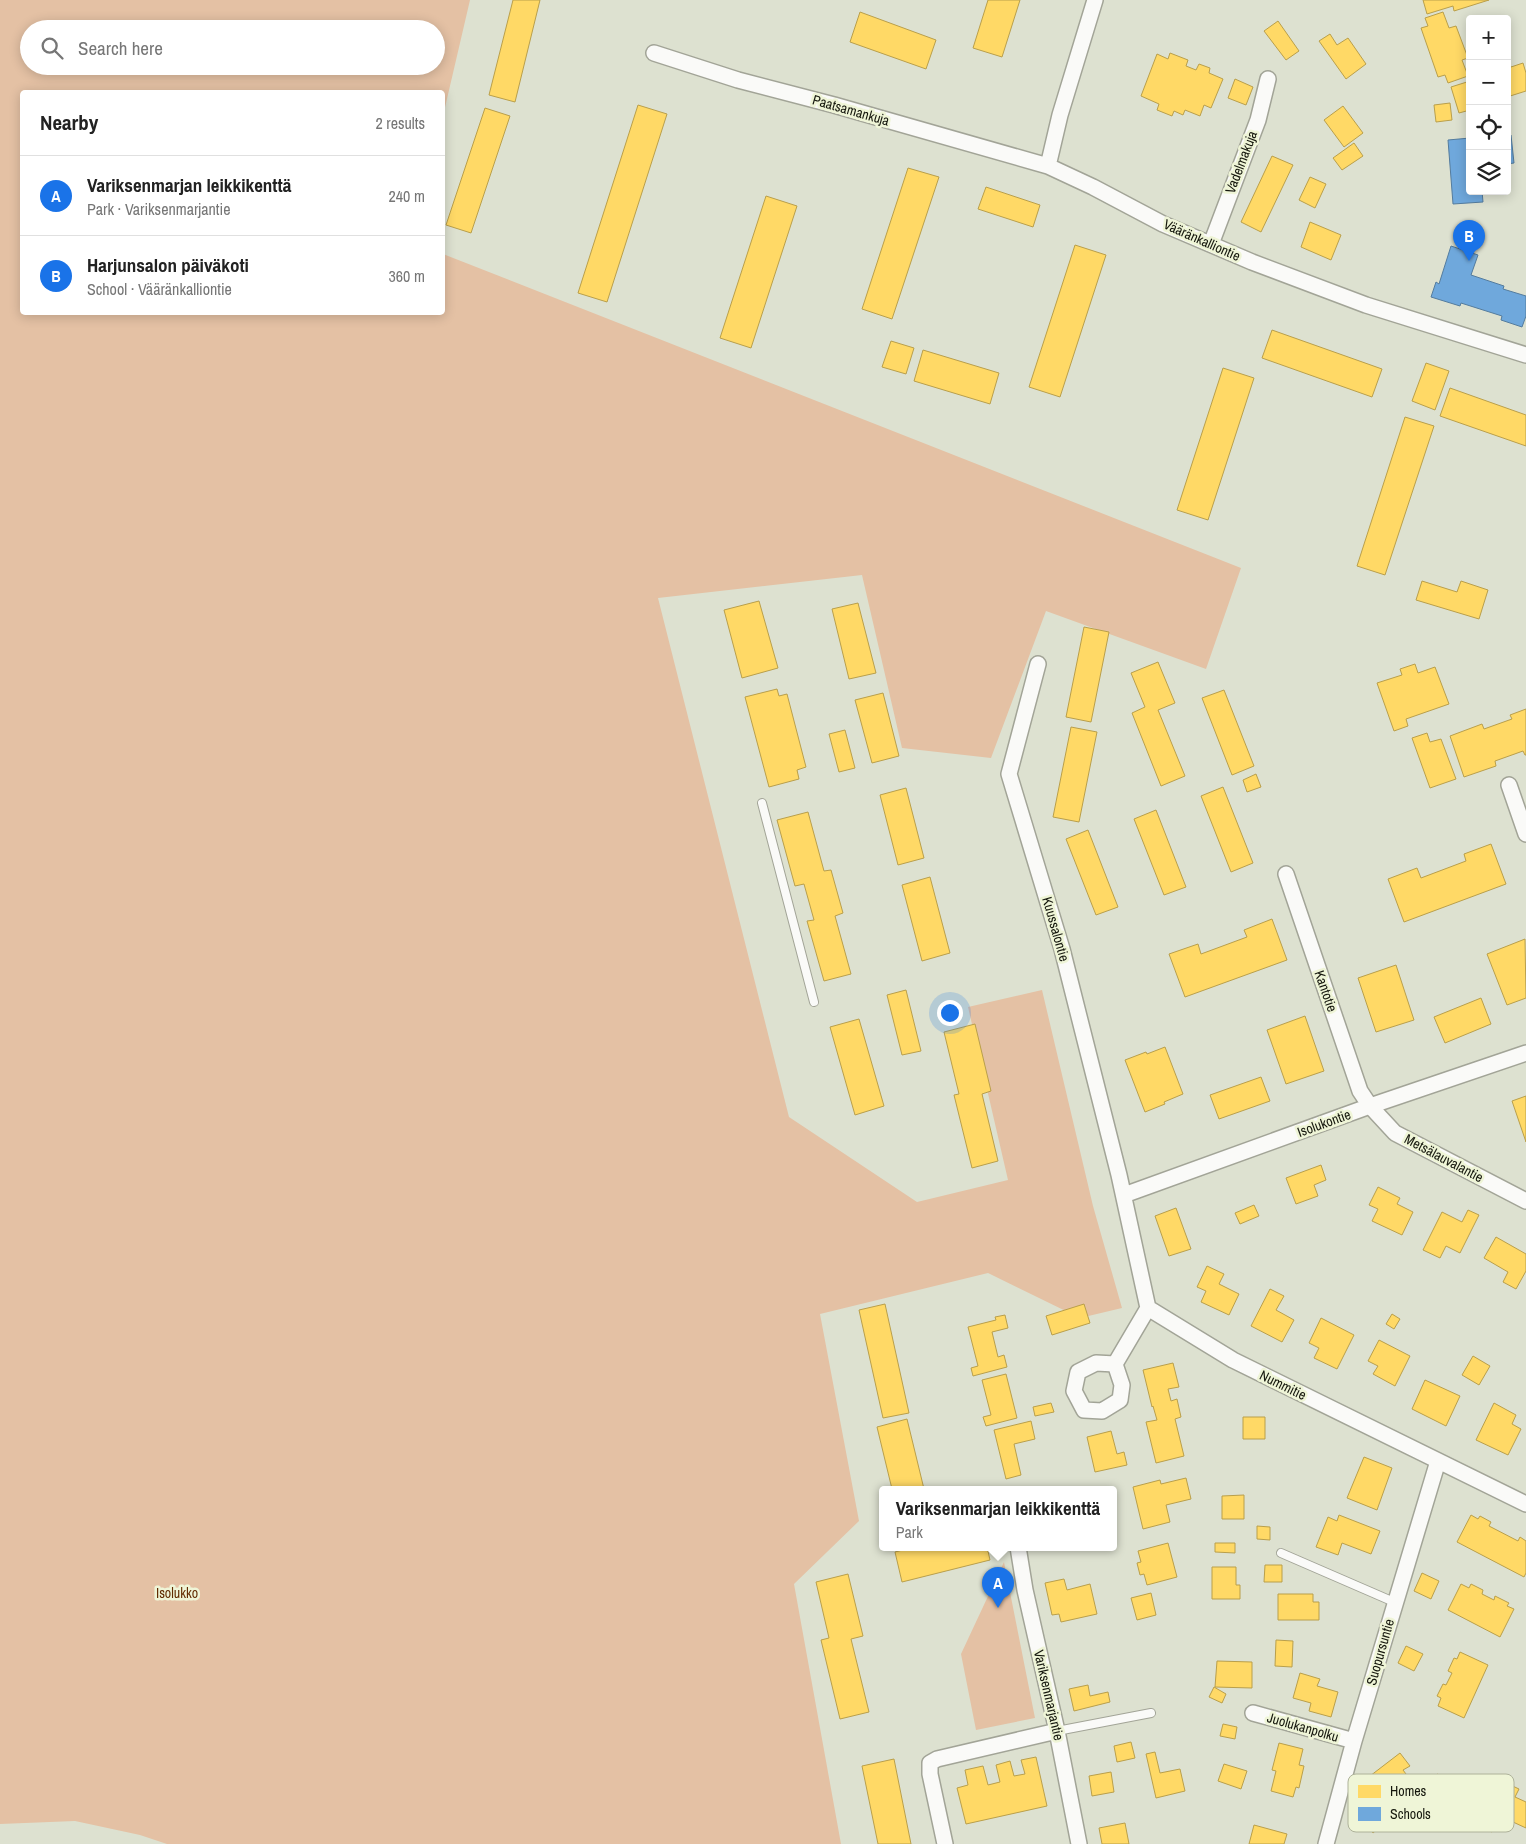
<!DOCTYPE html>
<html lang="en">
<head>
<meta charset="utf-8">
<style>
  body { margin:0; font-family:"Archivo Narrow",sans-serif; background:#f2f2f2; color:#222 }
  .controls { position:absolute; right:15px; top:15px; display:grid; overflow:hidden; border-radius:5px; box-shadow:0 2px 12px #0003 }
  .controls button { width:45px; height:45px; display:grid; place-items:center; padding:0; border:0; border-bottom:1px solid #e0e0e0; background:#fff; color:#222; font:25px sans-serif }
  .you { position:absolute; left:949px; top:1012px; width:18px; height:18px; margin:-12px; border:4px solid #fff; border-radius:50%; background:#1a73e8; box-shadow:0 0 0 8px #1a73e833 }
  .badge { display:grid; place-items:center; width:32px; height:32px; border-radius:50%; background:#1a73e8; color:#fff; font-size:16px; font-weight:700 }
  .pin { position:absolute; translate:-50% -41px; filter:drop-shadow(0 1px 2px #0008) }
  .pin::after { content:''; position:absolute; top:26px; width:18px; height:15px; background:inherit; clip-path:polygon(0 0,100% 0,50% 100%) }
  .popup { position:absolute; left:879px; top:1486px; width:238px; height:65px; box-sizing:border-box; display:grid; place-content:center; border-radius:5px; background:#fff; filter:drop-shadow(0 1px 4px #0005); font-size:16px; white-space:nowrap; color:#767676 }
  .popup b { font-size:19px; color:#222 }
  .popup::after { content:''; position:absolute; left:50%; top:100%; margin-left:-10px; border:10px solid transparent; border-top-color:#fff }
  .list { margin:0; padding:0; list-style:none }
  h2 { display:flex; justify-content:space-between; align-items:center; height:65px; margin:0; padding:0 20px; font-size:21px }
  h2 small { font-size:16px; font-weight:400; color:#767676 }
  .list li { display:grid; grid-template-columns:32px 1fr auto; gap:15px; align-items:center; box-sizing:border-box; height:80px; padding:0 20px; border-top:1px solid #e0e0e0 }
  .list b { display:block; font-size:19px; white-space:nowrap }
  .list p { margin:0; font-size:16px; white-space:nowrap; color:#767676 }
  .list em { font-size:16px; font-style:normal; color:#767676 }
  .icon { flex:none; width:28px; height:28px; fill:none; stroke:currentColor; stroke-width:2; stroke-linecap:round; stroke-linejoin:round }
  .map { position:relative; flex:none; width:1526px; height:1844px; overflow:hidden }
  .search { position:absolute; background:#fff; box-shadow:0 2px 12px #0003; left:20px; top:20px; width:425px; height:55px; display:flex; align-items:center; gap:12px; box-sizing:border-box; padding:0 18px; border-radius:28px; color:#767676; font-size:19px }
  .panel { position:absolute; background:#fff; box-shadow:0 2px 12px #0003; left:20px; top:90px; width:425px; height:225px; border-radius:5px }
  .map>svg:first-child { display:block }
</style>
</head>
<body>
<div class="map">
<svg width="1526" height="1844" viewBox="0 0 1526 1844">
  <rect width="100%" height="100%" fill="#dde1d0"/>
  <path fill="#e4c1a4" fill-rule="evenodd" d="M0,0H470L443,116L442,92H22V312H442L443,254L1241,568L1206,669L1046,611L991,758L902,748L862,575L658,598L789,1117L917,1202L1008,1180L968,1007L1042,990L1093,1206L1122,1308L1080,1318L988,1273L820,1314L859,1521L794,1584L841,1844H167L140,1835L75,1821L0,1824ZM29,29H436V66H29Z
    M1004,1562L1035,1718L976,1730L961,1654Z"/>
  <path fill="#ffd966" stroke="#b99f4b" d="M513,0H540L515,102L489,95Z
    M988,0H1020L1002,57L973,48Z
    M1423,0H1489L1454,11L1453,6L1427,14Z
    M860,12L936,40L926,69L850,42Z
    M1443,12L1449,28L1456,26L1468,58L1462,60L1468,76L1448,83L1445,75L1438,77L1421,28L1428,26L1425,18Z
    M1278,21L1299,51L1286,60L1264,31Z
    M1330,34L1337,45L1348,38L1366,64L1346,79L1319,41Z
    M1170,53L1188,60L1186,66L1196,70L1199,64L1210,68L1209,73L1223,79L1211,108L1204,105L1200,116L1185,110L1183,115L1174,111L1172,116L1157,110L1159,104L1141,96L1157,54L1168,59Z
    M1507,60L1511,67L1523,63L1526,73V91L1507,97Z
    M1235,79L1253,87L1246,105L1228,98Z
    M1470,81V110L1459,113L1451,87Z
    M1450,103L1452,120L1436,122L1434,105Z
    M638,105L667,114L607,302L578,293Z
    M1343,106L1363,133L1344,147L1324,120Z
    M485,108L510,116L471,233L446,225Z
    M1354,143L1363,156L1342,170L1333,158Z
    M1272,156L1293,165L1261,232L1241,222Z
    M908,168L939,177L892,319L862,309Z
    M1310,177L1326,184L1315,208L1299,200Z
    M986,187L1040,205L1033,227L978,209Z
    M766,196L797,206L751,348L720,338Z
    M1310,222L1341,235L1331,260L1301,247Z
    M1075,245L1106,255L1060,397L1029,387Z
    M1272,330L1382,369L1372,397L1262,358Z
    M891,341L914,348L906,374L882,367Z
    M923,350L999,373L990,404L914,381Z
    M1426,363L1449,371L1435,410L1412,401Z
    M1223,368L1254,378L1208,520L1177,510Z
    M1450,388L1526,415V446L1440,416Z
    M1405,417L1434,426L1385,575L1357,566Z
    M1422,581L1457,592L1461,581L1488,590L1479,619L1416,600Z
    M759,601L778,668L742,678L724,610Z
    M858,603L876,673L849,679L832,609Z
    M1084,627L1109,632L1091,722L1066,717Z
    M1158,662L1175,703L1158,710L1185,776L1161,786L1132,713L1145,707L1131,673Z
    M1415,664L1418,673L1435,667L1449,704L1406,719L1408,726L1394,731L1377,683L1402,675L1400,669Z
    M777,689L779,696L787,694L806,767L797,770L799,779L769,787L745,697Z
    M1224,690L1254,766L1232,775L1202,698Z
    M883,693L899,756L872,763L855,700Z
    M1526,709V755H1525L1523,751L1495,761L1496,766L1464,777L1450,736L1482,724L1484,729L1512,719L1510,715Z
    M1071,727L1097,732L1079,822L1053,817Z
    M845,730L855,768L839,772L829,734Z
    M1427,733L1430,742L1441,739L1456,779L1430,788L1412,738Z
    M1256,774L1261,787L1247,792L1243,780Z
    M1223,787L1253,863L1231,872L1201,796Z
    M906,788L924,858L898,865L880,795Z
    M1156,810L1186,887L1164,895L1134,819Z
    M808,812L824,871L831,870L843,913L835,916L851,974L824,981L807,921L814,920L804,884L795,886L777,820Z
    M1088,830L1118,907L1096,915L1066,839Z
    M1491,844L1506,884L1404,922L1388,879L1417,868L1421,878L1466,861L1464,854Z
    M930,877L950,953L922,961L902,885Z
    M1272,919L1287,960L1185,997L1169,954L1198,944L1201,954L1247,937L1244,930Z
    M1525,939L1526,998L1507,1005L1487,954Z
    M1396,965L1414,1020L1376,1032L1358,978Z
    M906,990L921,1051L902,1055L887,995Z
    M1481,998L1491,1024L1445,1043L1434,1017Z
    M1305,1016L1324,1071L1286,1084L1267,1030Z
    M859,1019L884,1106L855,1115L830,1027Z
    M975,1024L991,1091L982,1094L998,1161L972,1168L954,1095L959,1094L944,1032Z
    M1165,1047L1183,1094L1164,1102L1165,1104L1145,1112L1125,1060L1146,1052L1147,1054Z
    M1261,1077L1270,1101L1219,1119L1210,1095Z
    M1526,1096V1142L1512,1101Z
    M1321,1165L1326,1180L1314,1185L1318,1196L1296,1204L1286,1178Z
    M1378,1187L1400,1198L1397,1204L1413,1212L1402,1235L1372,1221L1378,1209L1369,1205Z
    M1254,1205L1259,1216L1240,1224L1235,1213Z
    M1176,1208L1191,1249L1169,1256L1155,1216Z
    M1468,1210L1479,1215L1460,1253L1446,1246L1440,1258L1423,1250L1442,1212L1462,1222Z
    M1496,1237L1526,1254V1271L1516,1289L1503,1282L1508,1272L1484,1258Z
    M1207,1266L1224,1274L1219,1284L1239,1294L1229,1315L1201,1302L1206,1291L1197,1287Z
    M1270,1289L1284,1296L1276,1310L1294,1320L1282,1342L1251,1326Z
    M885,1304L909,1413L883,1418L859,1310Z
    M1084,1304L1090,1323L1052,1335L1046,1316Z
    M1392,1314L1400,1319L1394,1329L1386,1324Z
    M1005,1315L1008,1328L992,1332L998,1357L1004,1355L1007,1367L973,1376L971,1368L978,1366L968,1327L996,1320L995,1317Z
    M1321,1318L1354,1335L1337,1369L1314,1358L1319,1348L1309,1343Z
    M1379,1340L1410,1356L1395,1386L1373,1374L1378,1366L1368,1361Z
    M1473,1356L1490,1366L1479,1385L1462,1375Z
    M1173,1363L1179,1387L1168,1389L1171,1401L1177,1399L1181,1417L1175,1419L1184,1456L1156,1463L1146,1422L1157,1420L1153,1406L1152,1407L1143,1370Z
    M1006,1374L1017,1418L986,1426L983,1417L991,1415L982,1380Z
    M1425,1380L1460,1396L1446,1426L1412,1409Z
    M1051,1403L1054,1412L1035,1416L1033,1407Z
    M1494,1403L1516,1415L1512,1424L1521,1429L1508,1455L1476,1440Z
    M1243,1417H1265V1439H1243Z
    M907,1419L924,1489H892L877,1427Z
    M1031,1421L1035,1439L1014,1444L1021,1475L1006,1479L994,1430Z
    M1111,1431L1117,1454L1124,1452L1127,1465L1095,1472L1087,1437Z
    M1364,1457L1392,1468L1377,1510L1347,1498Z
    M1186,1478L1191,1499L1166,1505L1170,1522L1143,1529L1133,1487L1160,1480L1161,1484Z
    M1244,1495V1519H1222V1496Z
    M1339,1515L1380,1531L1371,1554L1342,1543L1338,1555L1316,1547L1328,1517L1337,1521Z
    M1471,1515L1478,1519L1480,1516L1491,1522L1489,1526L1518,1541L1520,1537L1526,1541V1573L1524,1577L1457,1542Z
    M1257,1526L1270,1527V1540L1257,1539Z
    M1168,1543L1177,1577L1147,1585L1144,1574L1140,1575L1137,1563L1141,1562L1138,1551Z
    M1215,1543H1235V1553L1215,1552Z
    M914,1547H987L990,1560L902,1582L895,1552Z
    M1265,1565H1282V1582H1264Z
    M1212,1567H1236V1585H1240V1599H1212Z
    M1422,1573L1439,1581L1431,1599L1414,1591Z
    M848,1574L863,1636L851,1639L869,1712L840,1719L821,1640L829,1638L816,1582Z
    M1064,1579L1067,1590L1090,1584L1097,1614L1061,1622L1059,1614L1052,1615L1045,1583Z
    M1461,1584L1469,1588L1471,1584L1483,1590L1482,1594L1494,1600L1495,1596L1509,1603L1507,1606L1514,1609L1500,1637L1448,1610Z
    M1151,1593L1156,1615L1137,1620L1131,1598Z
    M1278,1594H1313V1602H1319V1620H1278Z
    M1276,1640L1293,1641L1292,1667L1275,1666Z
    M1406,1646L1423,1654L1414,1671L1398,1663Z
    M1460,1652L1488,1665L1464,1718L1438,1706L1441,1698L1437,1696L1443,1684L1446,1685L1452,1673L1448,1671L1454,1658L1457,1659Z
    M1217,1661L1252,1662V1688L1215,1687Z
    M1300,1673L1320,1679L1317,1686L1338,1692L1331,1717L1309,1711L1311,1703L1293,1698Z
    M1088,1685L1090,1696L1108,1692L1110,1702L1074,1711L1069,1689Z
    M1214,1687L1226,1694L1222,1703L1209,1697Z
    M1223,1724L1237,1727L1235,1739L1220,1736Z
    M1131,1742L1135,1758L1117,1762L1114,1746Z
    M1279,1743L1303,1749L1299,1765L1304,1766L1299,1788L1296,1787L1293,1797L1271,1791L1276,1771L1272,1770Z
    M1155,1752L1160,1773L1180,1769L1185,1791L1156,1798L1146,1754Z
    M1400,1753L1410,1766L1403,1770L1406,1774L1393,1785L1390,1782L1380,1790L1370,1776Z
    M1036,1757L1047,1806L966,1824L957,1788L968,1785L965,1770L983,1766L988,1785L1000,1782L996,1765L1010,1761L1014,1776L1025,1774L1021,1760Z
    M894,1759L911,1844H878L862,1766Z
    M1224,1764L1247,1771L1241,1789L1218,1781Z
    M1111,1772L1114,1792L1092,1796L1089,1776Z
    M1437,1774L1464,1786L1453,1811L1463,1816L1460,1822L1438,1810L1436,1814L1439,1815L1434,1826L1414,1817L1428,1785L1431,1787Z
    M1358,1778L1367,1780L1363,1794L1354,1791Z
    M1504,1782L1519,1789L1515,1797L1526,1802V1828L1500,1816L1492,1832L1481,1826L1499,1788L1500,1789Z
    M1365,1804L1372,1813L1375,1811L1380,1817L1376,1820L1381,1826L1373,1833L1356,1812Z
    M1125,1823L1129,1844H1102L1099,1828Z
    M1254,1825L1287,1834L1284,1844H1249Z"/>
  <path fill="#6fa8dc" stroke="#547c9e" d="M1507,135H1511L1514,163L1507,164Z
    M1470,138V191H1482L1483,202L1453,204L1448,140Z
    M1451,246L1478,255L1471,275L1504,286L1503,289L1526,296V316L1522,327L1501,320L1502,316L1461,303L1460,306L1431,297L1436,282L1439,284Z"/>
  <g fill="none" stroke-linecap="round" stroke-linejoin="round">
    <g stroke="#a2a497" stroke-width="10">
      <path id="lane" d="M762,803L814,1002
        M1281,1553L1394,1602
        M1057,1731L1151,1713"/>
    </g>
    <g stroke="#a2a497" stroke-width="18">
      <path id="street" d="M654,53L738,80L834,105L1048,166L1093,187L1163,224L1252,262L1366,305L1526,355
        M1048,166L1060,115L1095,0
        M1211,244L1258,120L1268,79
        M1038,664L1009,774L1062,949L1119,1175L1148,1308L1233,1360L1526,1504
        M1509,785L1526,834
        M1286,874L1360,1091L1370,1106L1395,1133L1526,1201
        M1124,1195L1370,1106L1526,1053
        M1115,1364L1122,1385L1120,1400L1102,1411L1084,1410L1074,1391L1078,1372L1096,1363L1115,1364L1148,1308
        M1018,1547L1025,1590L1057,1731L1079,1844
        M1253,1713L1354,1741
        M945,1844L930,1774V1763L937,1759L1057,1731
        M1326,1844L1354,1741L1438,1461"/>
    </g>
    <use href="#lane" stroke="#fafaf8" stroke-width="8"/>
    <use href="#street" stroke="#fafaf8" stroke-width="15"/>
  </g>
  <g text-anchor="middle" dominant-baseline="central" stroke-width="5" stroke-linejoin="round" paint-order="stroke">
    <g font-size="14" fill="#15170d" stroke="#eff5d7">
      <text transform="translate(851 110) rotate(16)">Paatsamankuja</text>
      <text transform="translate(1241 162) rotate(-69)">Vadelmakuja</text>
      <text transform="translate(1202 240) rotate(24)">Vääränkalliontie</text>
      <text transform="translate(1056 929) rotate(74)">Kuussalontie</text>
      <text transform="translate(1326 991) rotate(71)">Kantotie</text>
      <text transform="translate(1324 1123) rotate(-20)">Isolukontie</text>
      <text transform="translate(1444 1158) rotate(28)">Metsälauvalantie</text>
      <text transform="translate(1283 1385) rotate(26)">Nummitie</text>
      <text transform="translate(1380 1652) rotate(-74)">Suopursuntie</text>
      <text transform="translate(1049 1695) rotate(77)">Variksenmarjantie</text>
      <text transform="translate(1303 1727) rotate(16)">Juolukanpolku</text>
    </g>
    <g font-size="14" fill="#622b00" stroke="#eff5d7">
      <text x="177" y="1593">Isolukko</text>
    </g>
  </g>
  <rect x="1348" y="1774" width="166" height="58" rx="8" fill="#eff5d7" stroke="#aeb29a" stroke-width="1"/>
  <rect x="1358" y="1785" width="23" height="13" fill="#ffd966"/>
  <rect x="1358" y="1807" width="23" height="14" fill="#6fa8dc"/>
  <g font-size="14" fill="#15170d">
    <text x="1390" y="1796">Homes</text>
    <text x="1390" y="1819">Schools</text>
  </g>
</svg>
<div class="controls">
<button>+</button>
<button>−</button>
<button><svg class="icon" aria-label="locate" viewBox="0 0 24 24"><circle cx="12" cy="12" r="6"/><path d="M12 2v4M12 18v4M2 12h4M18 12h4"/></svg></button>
<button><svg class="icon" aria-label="layers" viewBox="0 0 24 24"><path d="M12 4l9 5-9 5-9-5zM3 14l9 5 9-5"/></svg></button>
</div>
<div class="you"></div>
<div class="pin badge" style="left:998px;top:1608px">A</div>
<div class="popup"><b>Variksenmarjan leikkikenttä</b>Park</div>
<div class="pin badge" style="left:1469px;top:261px">B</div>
<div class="search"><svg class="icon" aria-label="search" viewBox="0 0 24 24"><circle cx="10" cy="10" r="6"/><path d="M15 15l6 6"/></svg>Search here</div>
<section class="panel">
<h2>Nearby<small>2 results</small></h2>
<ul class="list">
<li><span class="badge">A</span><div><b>Variksenmarjan leikkikenttä</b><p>Park · Variksenmarjantie</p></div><em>240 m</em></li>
<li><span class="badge">B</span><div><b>Harjunsalon päiväkoti</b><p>School · Vääränkalliontie</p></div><em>360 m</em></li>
</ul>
</section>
</div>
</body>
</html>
